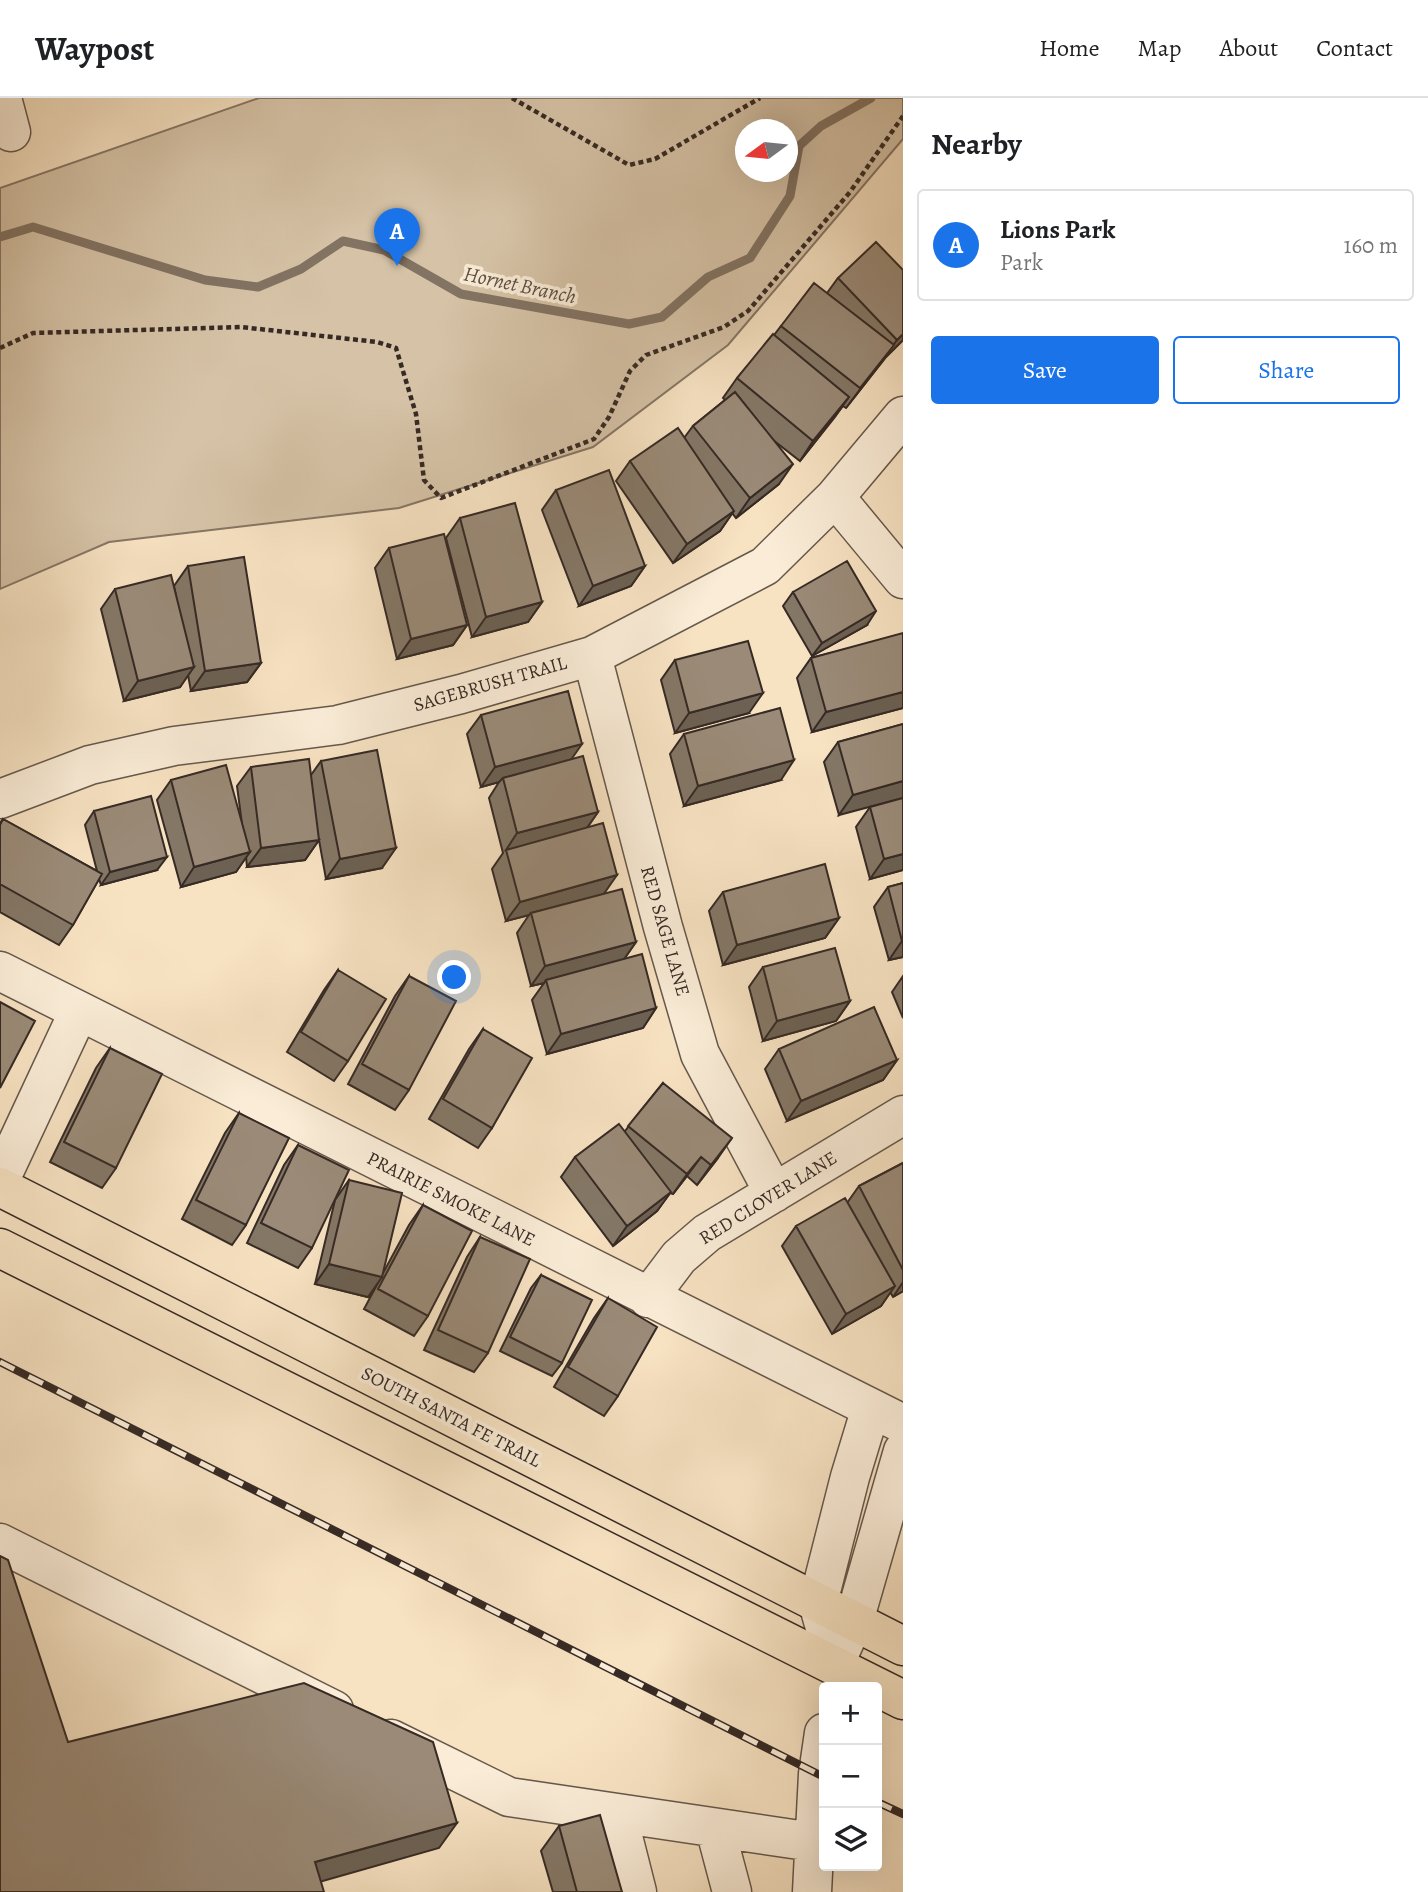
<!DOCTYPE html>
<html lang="en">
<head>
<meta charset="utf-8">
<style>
  body { margin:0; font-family:Alegreya,serif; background:#f6f6f6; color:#202124 }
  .controls { position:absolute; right:21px; bottom:21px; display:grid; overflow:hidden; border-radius:7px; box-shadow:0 7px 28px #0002 }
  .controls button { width:63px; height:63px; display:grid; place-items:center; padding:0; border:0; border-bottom:2px solid #e0e0e0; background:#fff; color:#202124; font:35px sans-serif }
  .compass { position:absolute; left:735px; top:21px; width:63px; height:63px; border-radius:50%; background:#fff; box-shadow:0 7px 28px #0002; rotate:255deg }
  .you { position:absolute; left:455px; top:880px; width:24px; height:24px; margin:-18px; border:5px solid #fff; border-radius:50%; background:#1a73e8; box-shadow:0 0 0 10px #1a73e833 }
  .badge { display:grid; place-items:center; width:46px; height:46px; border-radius:50%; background:#1a73e8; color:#fff; font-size:23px; font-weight:700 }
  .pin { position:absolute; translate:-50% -58px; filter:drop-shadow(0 2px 4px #0008) }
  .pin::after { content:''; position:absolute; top:37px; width:24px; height:21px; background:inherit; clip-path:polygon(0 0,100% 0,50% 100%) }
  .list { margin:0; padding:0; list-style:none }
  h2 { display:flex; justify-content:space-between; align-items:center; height:91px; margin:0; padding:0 28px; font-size:30px }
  h2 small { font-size:23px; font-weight:400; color:#757577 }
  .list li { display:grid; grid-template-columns:46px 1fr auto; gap:21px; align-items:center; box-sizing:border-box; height:112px; margin:0 14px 14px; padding:0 14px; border:2px solid #e0e0e0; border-radius:7px }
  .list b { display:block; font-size:26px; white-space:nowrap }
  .list p { margin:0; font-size:23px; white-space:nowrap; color:#757577 }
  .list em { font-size:23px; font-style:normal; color:#757577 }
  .actions { display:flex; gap:14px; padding:21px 28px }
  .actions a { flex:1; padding:16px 0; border:2px solid #1a73e8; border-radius:7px; text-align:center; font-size:24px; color:#1a73e8 }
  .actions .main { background:#1a73e8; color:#fff }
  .icon { flex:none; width:38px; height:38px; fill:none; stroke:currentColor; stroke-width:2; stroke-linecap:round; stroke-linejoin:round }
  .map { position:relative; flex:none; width:903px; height:1794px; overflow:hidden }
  header { display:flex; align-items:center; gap:42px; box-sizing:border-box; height:98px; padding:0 35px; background:#fff; border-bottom:2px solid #e0e0e0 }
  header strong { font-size:33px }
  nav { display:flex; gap:38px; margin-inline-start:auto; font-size:24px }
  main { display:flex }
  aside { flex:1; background:#fff }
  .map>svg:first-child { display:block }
</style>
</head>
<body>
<header>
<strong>Waypost</strong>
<nav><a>Home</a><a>Map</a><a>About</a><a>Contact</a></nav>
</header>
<main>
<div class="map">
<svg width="903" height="1794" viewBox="0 0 903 1794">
  <rect width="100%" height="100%" fill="#f7e2c2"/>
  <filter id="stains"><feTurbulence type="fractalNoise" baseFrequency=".00286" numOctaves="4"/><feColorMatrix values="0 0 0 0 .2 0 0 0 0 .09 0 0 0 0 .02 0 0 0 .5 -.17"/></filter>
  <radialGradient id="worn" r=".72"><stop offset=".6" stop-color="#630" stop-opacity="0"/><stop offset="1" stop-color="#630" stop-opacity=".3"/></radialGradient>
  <path fill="#d6c3a7" stroke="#867666" stroke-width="2" fill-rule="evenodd" d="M259,0H903V41L728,247L593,349L399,410L109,444L0,491V90ZM746,32H788V74H746Z"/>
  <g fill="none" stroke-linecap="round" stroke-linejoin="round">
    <path stroke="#827363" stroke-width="9" d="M0,139L33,129L205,182L258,189L301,171L343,143L384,152L461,196L629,226L662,219L708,179L750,160L790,98L799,48L821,28L871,0"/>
    <g stroke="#66584c" stroke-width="41">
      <path id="minor" d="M2,0L11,34
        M835,399L903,481
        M592,558L663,829L700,956L774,1095
        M0,701L90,667L174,648L338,627L461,596L592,558L765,468L835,399L903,318
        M0,873L903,1326
        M0,1082L79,913
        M648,1200L679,1159L707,1135L903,1017
        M0,1445L334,1612
        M840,1554L854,1523L903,1353
        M835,1565L818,1505L850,1379L871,1310
        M391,1641L509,1699L813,1744
        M617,1715L637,1794
        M715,1730L732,1794
        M812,1794L818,1676L824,1635"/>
    </g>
    <g stroke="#362a25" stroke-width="41">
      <path id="major" d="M0,1089L903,1548
        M0,1150L903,1602"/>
    </g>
    <path stroke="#362a25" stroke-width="4.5" stroke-dasharray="5 3.5" stroke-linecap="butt" d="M512,0L629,67L655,61L760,0
      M0,250L33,235L241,229L377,244L396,250L416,316L424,382L441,400L594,341L609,319L630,273L646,257L724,229L748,213L850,94L903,18"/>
    <use href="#minor" stroke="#faecd7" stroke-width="38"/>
    <use href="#major" stroke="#f7e2c2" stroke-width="38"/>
    <g stroke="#362a25" stroke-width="8">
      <path id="rail" d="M0,1264L824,1679
        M877,1704L903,1716"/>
    </g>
    <use href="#rail" stroke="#faecd7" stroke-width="5" stroke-dasharray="16" stroke-linecap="butt"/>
  </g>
  <path fill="#847766" stroke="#362a25" stroke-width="2" d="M903,172V242L886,259L846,310L843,308L800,363L773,342L779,386L736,420L732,415L720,433L673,465L616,383L630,363L684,340L693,328L725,302L723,300L737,280L774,237L781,228L827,195L838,180Z
    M556,392L645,468L631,488L579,508L542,412Z
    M460,420L542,504L528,524L472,539L446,440Z
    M389,450L467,527L453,547L397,561L375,470Z
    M188,468L261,565L247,584L191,593L188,577L180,589L124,603L101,511L115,491L176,498L174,488Z
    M793,494L867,527L812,558L783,508Z
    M903,537V610L812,634L797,580L811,560Z
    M675,562L749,615L675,635L661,582Z
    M481,617L571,661L598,714L587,730L605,795L636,844L624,861L656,910L643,930L547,956L532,902L544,885L531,888L517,835L529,817L506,823L492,771L503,755L489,700L499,684L481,689L467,636Z
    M903,626L839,717L824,664L838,644Z
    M684,636L781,682L684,708L670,656Z
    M321,663L382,770L326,781L319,742L305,762L247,769L246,759L236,774L181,789L157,702L171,682L242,726L237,688L251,669L311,677Z
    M903,700V772L870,781L856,729L870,709Z
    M94,713L157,772L101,787L99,781L73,827L59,847L0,814V725L3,721L97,773L85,727Z
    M903,785V859L889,862L874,809L888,789Z
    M723,794L839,820L825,840L723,867L709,813Z
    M763,869L850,903L836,923L763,943L749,889Z
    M338,872L348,963L334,983L287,954L324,892Z
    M409,878V992L395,1012L348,986L395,898Z
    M903,878V920L892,894Z
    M483,931L492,1030L478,1050L429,1021L469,951Z
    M110,950L116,1070L102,1090L50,1064L96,970Z
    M779,951L897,962L883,982L787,1023L765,971Z
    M663,985L718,1060L697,1087L687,1078L673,1096L670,1095L657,1113L613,1148L561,1079L575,1059L625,1033Z
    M239,1015L246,1127L232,1147L182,1121L225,1035Z
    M298,1047L312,1150L298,1170L247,1145L284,1067Z
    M903,1065V1193L893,1199L890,1194L881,1208L832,1236L782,1148L796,1128L847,1105L859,1088Z
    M349,1082L382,1177L409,1127L423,1107L428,1218L414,1238L364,1211L379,1183L368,1199L315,1186L335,1102Z
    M480,1139L488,1255L474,1274L424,1252L467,1159Z
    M541,1177L562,1265L552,1278L500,1253L531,1190Z
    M608,1200L618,1298L604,1318L554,1289L594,1220Z
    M559,1728L622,1794H553L541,1753Z"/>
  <path fill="#6c6153" stroke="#362a25" stroke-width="2" d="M903,236V242L886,259L846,310L897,242Z
    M849,299L835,319L800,363L813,343Z
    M793,366L779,386L736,420L750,400Z
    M734,413L720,433L673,465L687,446Z
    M645,468L631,488L579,508L593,488Z
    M542,504L528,524L472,539L486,519Z
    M876,513L867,527L812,558L822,545Z
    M467,527L453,547L397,561L411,541Z
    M261,565L247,584L191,593L205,573Z
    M194,569L180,589L124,603L138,583Z
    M903,594V610L812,634L826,614Z
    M763,595L749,615L675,635L689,615Z
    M582,646L568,666L503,680L499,684L481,689L495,669Z
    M794,662L781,682L684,708L698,688Z
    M903,683V700L839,717L853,697Z
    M598,714L584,734L506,752L517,735Z
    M319,742L305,762L247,769L261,750Z
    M396,750L382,770L326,781L340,761Z
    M250,754L236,774L181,789L194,769Z
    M903,756V772L870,781L884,761Z
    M167,759L157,772L101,787L110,774Z
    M617,777L603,797L531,815L529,817L506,823L520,804Z
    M839,820L825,840L723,867L737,847Z
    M903,842V859L889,862L902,843Z
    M636,844L622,864L546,882L544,885L531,888L545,868Z
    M850,903L836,923L763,943L777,923Z
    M656,910L643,930L547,956L561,936Z
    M897,962L883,982L787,1023L801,1003Z
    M732,1040L718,1060L697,1087L711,1067Z
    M701,1059L687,1078L673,1096L687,1076Z
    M671,1094L657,1113L613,1148L627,1128Z
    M329,1166L382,1179L368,1199L315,1186Z
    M903,1184V1193L893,1199Z
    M895,1188L881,1208L832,1236L846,1216Z
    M457,1725L439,1750L298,1790L315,1764Z"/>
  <path fill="#9a8a77" stroke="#362a25" stroke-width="2" d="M876,144L903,172V236L897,242L838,180Z
    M814,185L894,247L860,290L781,228Z
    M773,236L849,299L813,343L737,280Z
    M735,294L793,366L750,400L693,328Z
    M678,330L734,413L687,446L630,363Z
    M609,372L645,468L593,488L556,392Z
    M515,405L542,504L486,519L460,420Z
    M444,436L467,527L411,541L389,450Z
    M244,459L261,565L205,573L188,468Z
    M847,463L876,513L822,545L793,494Z
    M171,477L194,569L138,583L115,491Z
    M903,535V594L826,614L811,560Z
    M748,543L763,595L689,615L675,562Z
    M568,593L582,646L495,669L481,617Z
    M780,610L794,662L698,688L684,636Z
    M903,626V683L853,697L838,644Z
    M377,652L396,750L340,761L321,663Z
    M583,658L598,714L517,735L503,680Z
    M309,661L319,742L261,750L251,669Z
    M226,667L250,754L194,769L171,682Z
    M151,698L167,759L110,774L94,713Z
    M903,700V756L884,761L870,709Z
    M3,721L102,776L73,827L0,786V727Z
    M603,725L617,777L520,804L506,752Z
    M825,766L839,820L737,847L723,794Z
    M903,785V842L902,843L888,789Z
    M622,791L636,844L545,868L531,815Z
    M835,850L850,903L777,923L763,869Z
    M642,856L656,910L561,936L546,882Z
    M338,872L386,901L348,963L301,934Z
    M409,878L456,903L409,992L362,966Z
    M0,904L35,923L0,990Z
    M874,909L897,962L801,1003L779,951Z
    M483,931L532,960L492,1030L443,1001Z
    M110,950L162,976L116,1070L64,1044Z
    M663,985L732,1040L711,1067L701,1059L687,1076L628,1028Z
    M239,1015L289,1040L246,1127L196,1102Z
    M619,1026L671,1094L627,1128L575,1059Z
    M298,1047L349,1072L312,1150L261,1125Z
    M903,1065V1172L859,1088Z
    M349,1082L402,1095L382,1179L329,1166Z
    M845,1100L895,1188L846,1216L796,1128Z
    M423,1107L472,1133L428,1218L378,1191Z
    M480,1139L530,1161L488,1255L438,1232Z
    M541,1177L592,1202L562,1265L510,1239Z
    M608,1200L657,1229L618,1298L568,1269Z
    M0,1458L8,1462L68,1644L304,1585L433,1644L457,1725L315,1764L324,1794H0Z
    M600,1717L622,1794H577L559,1728Z"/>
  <g text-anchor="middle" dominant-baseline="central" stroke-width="7" stroke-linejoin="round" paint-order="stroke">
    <g font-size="19" fill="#362a25" stroke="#faecd7">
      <text transform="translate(490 586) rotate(-16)">SAGEBRUSH TRAIL</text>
      <text transform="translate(665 833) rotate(74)">RED SAGE LANE</text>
      <text transform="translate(768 1100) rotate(-32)">RED CLOVER LANE</text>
      <text transform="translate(451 1101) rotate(27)">PRAIRIE SMOKE LANE</text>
      <text transform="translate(451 1319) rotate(27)">SOUTH SANTA FE TRAIL</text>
    </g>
    <g font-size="21" font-style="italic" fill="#5c4e44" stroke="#faecd7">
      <text transform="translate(520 187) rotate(12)">Hornet Branch</text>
    </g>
  </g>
  <rect width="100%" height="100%" filter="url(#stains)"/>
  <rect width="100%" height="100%" fill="url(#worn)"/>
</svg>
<div class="controls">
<button>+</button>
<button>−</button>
<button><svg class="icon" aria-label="layers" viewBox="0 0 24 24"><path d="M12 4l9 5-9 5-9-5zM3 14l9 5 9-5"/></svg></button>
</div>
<svg class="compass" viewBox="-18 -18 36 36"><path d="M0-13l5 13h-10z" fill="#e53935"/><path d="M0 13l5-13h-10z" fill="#757577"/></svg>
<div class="you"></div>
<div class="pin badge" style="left:397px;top:168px">A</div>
</div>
<aside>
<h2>Nearby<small></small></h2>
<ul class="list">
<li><span class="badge">A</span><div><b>Lions Park</b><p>Park</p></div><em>160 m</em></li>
</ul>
<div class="actions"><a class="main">Save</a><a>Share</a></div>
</aside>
</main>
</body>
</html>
